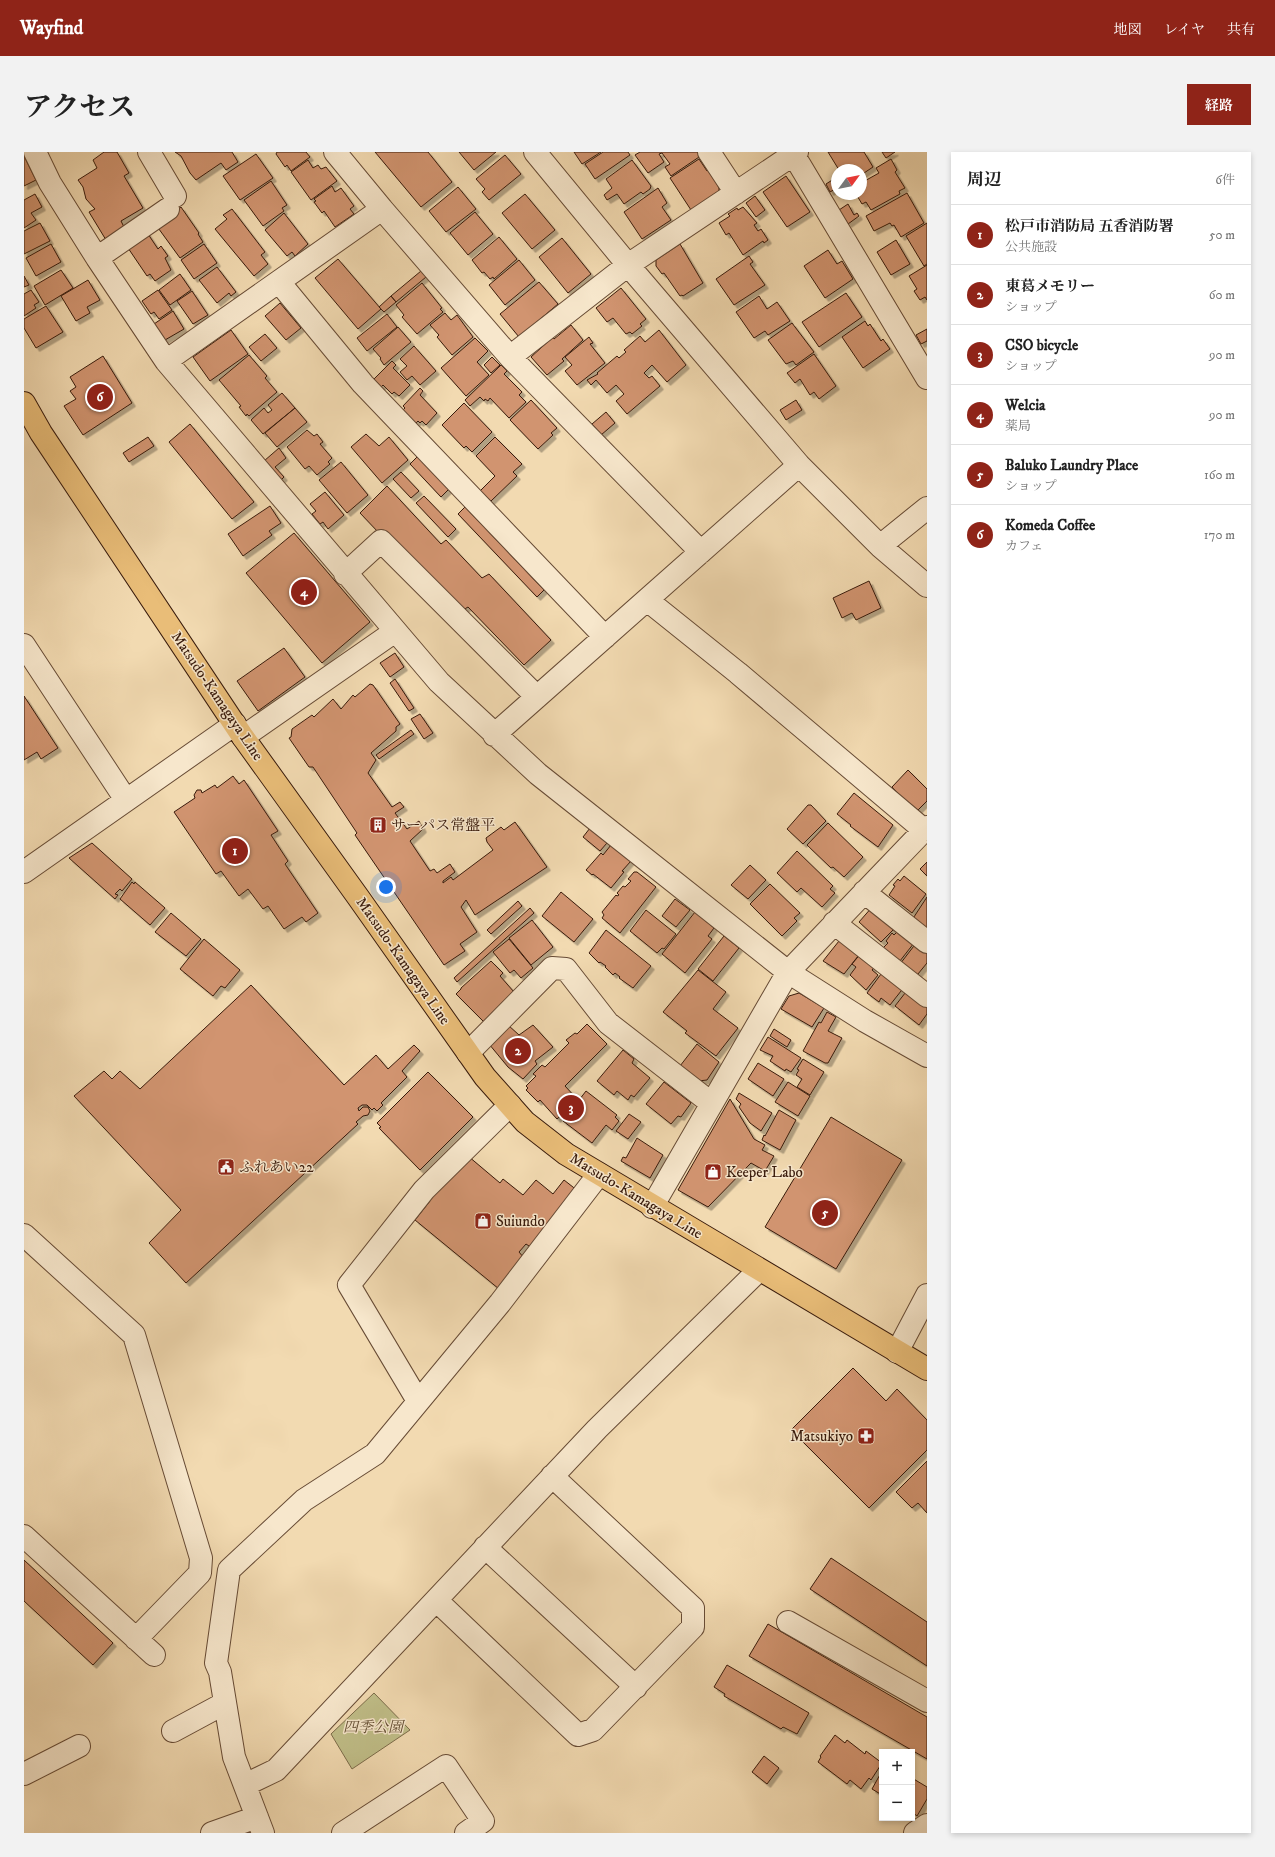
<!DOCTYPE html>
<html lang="ja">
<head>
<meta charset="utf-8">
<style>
  body { margin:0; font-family:"IM FELL DW Pica","Noto Serif JP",serif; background:#f2f2f2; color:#222 }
  .controls { position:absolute; right:12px; bottom:12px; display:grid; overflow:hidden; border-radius:0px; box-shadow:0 2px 6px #0003 }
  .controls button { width:36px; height:36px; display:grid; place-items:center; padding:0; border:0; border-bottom:1px solid #e0e0e0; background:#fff; color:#222; font:20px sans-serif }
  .compass { position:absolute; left:807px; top:12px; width:36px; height:36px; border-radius:50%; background:#fff; box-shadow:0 2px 6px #0003; rotate:57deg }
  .you { position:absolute; left:362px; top:735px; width:14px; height:14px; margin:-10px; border:3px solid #fff; border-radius:50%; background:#1a73e8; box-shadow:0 0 0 6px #1a73e833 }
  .badge { display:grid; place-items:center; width:26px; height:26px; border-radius:50%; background:#8f2418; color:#fff; font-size:13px; font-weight:700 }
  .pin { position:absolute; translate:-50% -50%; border:2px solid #fff; box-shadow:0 1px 4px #0006 }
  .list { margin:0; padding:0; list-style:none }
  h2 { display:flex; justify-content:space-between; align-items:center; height:52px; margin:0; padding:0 16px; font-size:17px }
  h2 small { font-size:13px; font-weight:400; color:#767676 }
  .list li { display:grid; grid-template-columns:26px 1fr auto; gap:12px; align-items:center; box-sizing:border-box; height:60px; padding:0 16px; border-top:1px solid #e0e0e0 }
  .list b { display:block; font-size:15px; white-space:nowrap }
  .list p { margin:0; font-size:13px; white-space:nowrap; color:#767676 }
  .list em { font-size:13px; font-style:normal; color:#767676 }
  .map { position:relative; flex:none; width:903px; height:1681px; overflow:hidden; border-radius:0px }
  header { display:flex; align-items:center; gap:24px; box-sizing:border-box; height:56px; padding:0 20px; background:#8f2418; color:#fff }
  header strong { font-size:19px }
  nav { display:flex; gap:22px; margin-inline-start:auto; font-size:14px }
  .intro { display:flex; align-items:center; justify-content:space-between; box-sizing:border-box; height:96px; padding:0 24px }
  h1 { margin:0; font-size:28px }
  .button { padding:10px 18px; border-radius:0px; background:#8f2418; color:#fff; font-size:14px; font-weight:700 }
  main { display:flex; gap:24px; padding:0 24px }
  aside { flex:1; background:#fff; border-radius:0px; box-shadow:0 2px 6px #0003 }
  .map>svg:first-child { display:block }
</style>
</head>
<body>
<header>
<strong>Wayfind</strong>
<nav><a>地図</a><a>レイヤ</a><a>共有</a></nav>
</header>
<div class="intro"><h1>アクセス</h1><a class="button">経路</a></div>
<main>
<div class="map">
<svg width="903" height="1681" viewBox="0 0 903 1681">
  <defs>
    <filter id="shadow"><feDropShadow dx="3.5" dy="3.5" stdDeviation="0" flood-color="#0004"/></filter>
  </defs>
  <rect width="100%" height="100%" fill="#f2dab1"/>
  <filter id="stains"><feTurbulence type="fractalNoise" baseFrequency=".005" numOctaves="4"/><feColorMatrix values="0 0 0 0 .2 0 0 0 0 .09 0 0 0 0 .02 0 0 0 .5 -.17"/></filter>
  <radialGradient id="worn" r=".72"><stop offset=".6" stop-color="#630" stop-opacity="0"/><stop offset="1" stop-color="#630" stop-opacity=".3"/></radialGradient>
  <path fill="#c0be88" stroke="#7c6c4a" d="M350,1541L386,1578L328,1617L307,1582Z"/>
  <path fill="#d19470" stroke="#391b0c" filter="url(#shadow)" d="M80,0H93L105,21L100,24L119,56L97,69L101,77L82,88L65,60L71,57L62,47L59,35L54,28L73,16L69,8Z
    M151,0H208L214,10L202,18L197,11L172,28L166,21L157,4Z
    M253,0H282L286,5L267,19L263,13L261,15L252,2Z
    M351,0H404L428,30L397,55Z
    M435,0H472L450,18Z
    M550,0H577L558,12Z
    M579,0H604L606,3L571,27L561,12Z
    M616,0H676L678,3L647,24L641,15L646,12L638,1L635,2L640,10L624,21L611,3Z
    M804,0H840L849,15L837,23V18H815Z
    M858,0H871L862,6Z
    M232,2L249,26L216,48L199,24Z
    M481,3L497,22L465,48L458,40L461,37L452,27Z
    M0,4L12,28L0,34Z
    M675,7L683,19L686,17L695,36V39L667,58L646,26Z
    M867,7L873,18L871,20L881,36L875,39L876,42L847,58L842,50L838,52L832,42H837V31L855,21L852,16Z
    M284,8L289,16L294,13L297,17L302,15L313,29L287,48L267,20Z
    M608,8L627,34L626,37L619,42L617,40L600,52L593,42L583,48L580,43L588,36L582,27Z
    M762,24L786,60L763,75L739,40Z
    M813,25V36L806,40L802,32Z
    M247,29L263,53L258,56L260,59L239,74L220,48Z
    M308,34L311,40L317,36L330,54L326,57L330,62L311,75L300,59L298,61L290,50L292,49L290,47Z
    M434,35L452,57L422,80L405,59Z
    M634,36L643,51L638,55L647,68L618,87L600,60Z
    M883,41L900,71L877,85L870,73L868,74L866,71L850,79L842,64Z
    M11,42L18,55L7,61L12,68L0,76V48Z
    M501,42L531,78L508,97L478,61Z
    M731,44L741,58L732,65L722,51Z
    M824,52L830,63L833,61L835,64L824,72L815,58Z
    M157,55L175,81L174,82L179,90L156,106L132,73Z
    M719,55L733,71L730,73L734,79L737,77L744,88L740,91L739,89L719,103L705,81L702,83L695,71L706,64L704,62L713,56L714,58Z
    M208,57L241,100L237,103L244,112L230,124L191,77L203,67L199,63Z
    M451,60L469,82L444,103L426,81Z
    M260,61L284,92L271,104L268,100L263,104L241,78Z
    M16,71L26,89L0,102V79Z
    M903,71V112L900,114L882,84Z
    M122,79L134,97L137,94L144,104L141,106L147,118L131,129L126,122L123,124L102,93Z
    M475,85L493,107L470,127L469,125L466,127L460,120L458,121L448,108Z
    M538,86L567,122L544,141L515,105Z
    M872,88L886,112L867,123L853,100Z
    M27,92L37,110L12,124L2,106Z
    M180,92L193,111L170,127L157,108Z
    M656,92L679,131L659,144L658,143L656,144L640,121L638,122L632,114V108Z
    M804,98L813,112L818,109L829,127L801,146L780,114Z
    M725,104L729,110L726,112L741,133L710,153L692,127Z
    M314,107L357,157L334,177L291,126Z
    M495,108L511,128L481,153L465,133Z
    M903,113V148L901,145L896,148L890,139L893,137L885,124Z
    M193,115L212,140L207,144L205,141L193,151L175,128Z
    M37,118L49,136L21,153L10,134Z
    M397,119L402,125L372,150L367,144Z
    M156,122L167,138L146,153L135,138Z
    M0,124L5,133L0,135Z
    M64,128L76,148L63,155L66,161L52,169L37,144Z
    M515,130L534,152L495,185L476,162Z
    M398,131L418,156L416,157L419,160L393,182L378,165L380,163L372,153Z
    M597,136L622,167L616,172L618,174L608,182L606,180L602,182L589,166L583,170L572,156Z
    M7,138L15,150L10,153L12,156L0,164V142Z
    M134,138L148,158L135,167L130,160L127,162L118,149Z
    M168,139L184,163L169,172L153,149Z
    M822,141L838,165L795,195L778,170Z
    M367,144L372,150L360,160L355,155Z
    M735,144L743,157L753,150L766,169L744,183L741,179L730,186L712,160Z
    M256,151L277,176L262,188L241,164Z
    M22,154L39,180L12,196L0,176V167Z
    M149,159L160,177L141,188L130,172Z
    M421,161L427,168L433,163L449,185L428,203L413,185L415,183L406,173Z
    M363,162L373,175L343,199L333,186Z
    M841,169L844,174L846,172L857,189L859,187L866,197L839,216L818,185Z
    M768,171L790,200L772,213L769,209L762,212L744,188Z
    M547,173L559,188L538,207L540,209L523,223L507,205L529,185L530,187Z
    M374,175L387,190L360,213L356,207L357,206L349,197Z
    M903,177V189L897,192L892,183Z
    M207,178L224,202L186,229L169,205Z
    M635,178L662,213L643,230L628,213L620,221L625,226L628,224L636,234L603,262L592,249L600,242L592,233L583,241L572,228L567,233L563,228L574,222L573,221L593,204L595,206L602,200L600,198L616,184L621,190Z
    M241,182L253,196L237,209L225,195Z
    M565,185L569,191L566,192L581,211L553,233L541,219L548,213L541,205Z
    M451,186L464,199L453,210L465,223L442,244L417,216Z
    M390,194L412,219L396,233L388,224L383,228L376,220L383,214L376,207Z
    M790,202L812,234L795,247L790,240L786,243L776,227L771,231L763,221Z
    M225,203L243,224L241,226L253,240L225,264L223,262L222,264L215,255L217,254L195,228Z
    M79,204L108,251L59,283L40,254L52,247L46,239L52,235L46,225Z
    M468,205L476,213L467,221L460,213Z
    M368,209L372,213L369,216L386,233L375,244L370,240L368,242L359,233L357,235L350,227Z
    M477,213L483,219L480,222L498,240L495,243L502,250L485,266L466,246L464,249L461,247L460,249L456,245L446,254L441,248Z
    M396,236L399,239L396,243L413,261L402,273L398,269L396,271L394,269L392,271L379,258L381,256L379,254Z
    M258,241L271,256L239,282L227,268L240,256L244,261L248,258L244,253Z
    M507,248L533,276L527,281L529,283L514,297L486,268Z
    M772,248L778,258L762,268L756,258Z
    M440,251L468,280L448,300L442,294L440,296L418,273Z
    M271,256L283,270L253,295L241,281Z
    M582,260L591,271L577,283L568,272Z
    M166,272L230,350L208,367L145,290Z
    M283,278L290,284L293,282L299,290L296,292L308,306L304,310L306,312L293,323L285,314L281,317L263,295Z
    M342,282L355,294L365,285L384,308L358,331L327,295Z
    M124,285L130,294L105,310L99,301Z
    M471,285L498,312L489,320L493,324L467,349L456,339L471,324L452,304Z
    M255,296L262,306L251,315L260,325L256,329L240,309Z
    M394,304L425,337L417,345L386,312Z
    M317,310L344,343L323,361L295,328Z
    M377,320L395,339L387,346L369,327Z
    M363,334L417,392L422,388L458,426L465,422L527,488L500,513L444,455L439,458L395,423L336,361Z
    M301,340L320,363L304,377L299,370L296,372L288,362L292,359L286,352Z
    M400,344L432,377L424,385L392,351Z
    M246,354L257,371L245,379L248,383L219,404L204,382Z
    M441,355L520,438L513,445L434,362Z
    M270,381L346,470L298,511L222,421Z
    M845,429L857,456L832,468L828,461L818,466L809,446Z
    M260,496L281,525L234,559L213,529Z
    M371,501L380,515L366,525L356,511Z
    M371,527L390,556L385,559L366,531Z
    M346,532L349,533L376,572L372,575V579L347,601L352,608L344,621L368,655L376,650L380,655L371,661L383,677L395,669L399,677L386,689L406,719L410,717L413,721L426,712L431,720L419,729V731L427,725L429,728L469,698L463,690L462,686L477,675L480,678L491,670L523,715L451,763L442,748L437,755L453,780L436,792L441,799L420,813L331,683L333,681L289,615H285L265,586L267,585L268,577L288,563L290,565L309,547L317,557L329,543L331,545Z
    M0,544L34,596L17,607L13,600L0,608Z
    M396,562L409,581L400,587L387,567Z
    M387,578L390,582L355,607L352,603Z
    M884,618L903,637V649L892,660L868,635Z
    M209,624L215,632L220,628L254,679L247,683L264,709L261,712L294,761L282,770L278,765L260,777L244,754L239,757L224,737L215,744L197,719L192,722L150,660L171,646L170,643L173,638H177L178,641L191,633L193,636Z
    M830,641L869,673L854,695L826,674L827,673L813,662Z
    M784,653H787L802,669L779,692L763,677Z
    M804,671L839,705L820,725L809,715L807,716L783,693Z
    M566,676L583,691L576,699L559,685Z
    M68,691L108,727L98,739L96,737L91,742L94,743L91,747L45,706Z
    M587,693L607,709L598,719L600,720L587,736L569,722L568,723L562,718L577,701L579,703Z
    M773,699L809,734L806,737L811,741L798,755L777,736L773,740L753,721Z
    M903,710V724L896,717Z
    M726,713L742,728L724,747L707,733Z
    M610,720H613L632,735L596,781L578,766L580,763L578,760L592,743L593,744L595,743L593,741L599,734L601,735L607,729L604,727Z
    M880,724L902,742L888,761L865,743L871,734L869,733L874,727L876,729Z
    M108,730L110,732L111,730L141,756L126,773L96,747Z
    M746,732L776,761L770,766L773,769L758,784L726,752Z
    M537,740L569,767L550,790L518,764Z
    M903,745V781L886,771Z
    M651,747L666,758L652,775L638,764Z
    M494,749L498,754L467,782L463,778Z
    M849,754L873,774L857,790L835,770Z
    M506,756L510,761L433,830L430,826Z
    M622,758L652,782L640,797L638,796L633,801L606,779Z
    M671,760L690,776L684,784L688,787L661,821L638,802Z
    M147,761L177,787L162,804L131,780Z
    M508,768L529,795L507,813L485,786Z
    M877,776L890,791L872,814L855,800L864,791L862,789L868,781L870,783Z
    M582,778L627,814L609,836L595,826L596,825L591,821L589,823L581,815L582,814L576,810L575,811L565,801Z
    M700,784L715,796L689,829L674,817Z
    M819,784L838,799L820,822L799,809Z
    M180,787L216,818L201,836L197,834L189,844L156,817Z
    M485,787L509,816L497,826L490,818L486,821L469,800Z
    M893,790L903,798V811L889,828L876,812Z
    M838,800L853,812L848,818L854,823L842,838L826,823L832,815L828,812Z
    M467,809L479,821L476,824L490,840L460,870L432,842L437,837V836Z
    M674,818L702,840L689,857L714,876L692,904L661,881L663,879L639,860Z
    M860,818L881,834L866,853L857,846L855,850L843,841Z
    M227,833L320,933L352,903L364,917L390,893L396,899L378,919L383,925L357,951L359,953L353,959L350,956L348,958L343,953H338L334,956L335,959L339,955H344L346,959L344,963L339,964L332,970L334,972L162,1131L125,1091L157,1058L50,944L80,919L88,927L96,919L116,937Z
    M885,836L903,850V862L895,873L871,854Z
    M775,841L800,856L788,875L757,857L765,844Z
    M803,860L812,865L804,879L818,886L804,911H801L779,899L795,870L797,871Z
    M563,872L583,892L541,934L553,947L546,955L544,954L540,958L541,960L533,967L516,948L514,950L502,938L504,936L502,934L512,924L509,922L518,913L521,915L545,891L542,888L551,881L553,882Z
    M484,873L495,883L509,873L529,895L511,909L513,912L499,927L484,915L465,892Z
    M750,877L767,888L763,895L746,884Z
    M744,885L777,906L767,920L762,917L761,919L746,909L749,904L736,898Z
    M673,892L695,910L683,928L674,929L656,914Z
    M599,898L610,907L608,911L626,926L610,945L607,943L604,948L593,939L590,943L573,929Z
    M779,907L800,920L786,943L773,935L778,927L772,923L775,918L773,917Z
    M734,911L760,927L749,944L724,927Z
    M404,920L449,965L396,1018L355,976L357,975L353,971Z
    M640,930L667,951L657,965L654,964L647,972L622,952Z
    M764,930L786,944L774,964L751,950Z
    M562,939L593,963L591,965L595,969L588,978L582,973L568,991L539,969Z
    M715,941L748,961L737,979L726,971L715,955L717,952L712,947Z
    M706,947L730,987L741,993L738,998L750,1004L741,1019L727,1011L684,1055L654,1038Z
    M755,958L772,968L756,998L738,988L740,983L741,984Z
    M605,962L617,970L604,987L592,979Z
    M807,965L878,1008L812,1117L741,1075Z
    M613,986L639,1003L626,1026L597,1009L599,1005L602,1006Z
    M444,1004L476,1031L479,1027L499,1043L512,1028L529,1042L540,1028L554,1039L508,1096L502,1092L495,1100L500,1106L475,1137L391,1068L406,1049L404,1047L413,1036L416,1038Z
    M829,1216L862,1249L873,1237L903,1268V1298L845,1356L767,1278Z
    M903,1309V1361L894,1351L888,1356L872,1340Z
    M807,1406L903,1470V1514L786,1437Z
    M0,1408L89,1491L69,1513L0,1449Z
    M744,1472L903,1565V1607L725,1504Z
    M703,1513L785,1561L773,1582L759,1575L757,1577L700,1544L701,1542L690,1535Z
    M811,1583L821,1591L823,1588L841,1602L842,1599L858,1611L847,1628L845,1626L837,1637L826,1628L823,1632L794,1610L797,1605L796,1604Z
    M740,1604L755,1616L743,1632L728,1620Z
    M858,1619V1643L848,1637Z
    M888,1626L903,1635V1647L893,1664L888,1660Z"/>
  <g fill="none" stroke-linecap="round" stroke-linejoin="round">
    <g stroke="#674b35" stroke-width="24">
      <path id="minor" d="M11,0L26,31L73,106L142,209L415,530L514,622L764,820L841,869L903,904
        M125,0L151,44
        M311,0L358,57L486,205L677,400
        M511,0L604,113L775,313L856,394L903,434
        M685,0L712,41
        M768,0L903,226
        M73,106L144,57
        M255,130L339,232L581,485
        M486,205L604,113L773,0
        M142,209L358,57
        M856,394L903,356
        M321,422L357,389L513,545
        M623,448L714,521L900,678
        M0,493L102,648
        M470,583L775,313
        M219,585L370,480
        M0,720L211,572
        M840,740L903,790
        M810,771L903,844
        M444,901L528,816L542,817L584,871L687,951
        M628,1055L764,820L903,675
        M0,1083L110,1183L177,1406L176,1421L112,1487
        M873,1200L903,1143
        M394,1249L325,1133L400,1038L486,953
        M0,1384L130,1503
        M461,1395L612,1535
        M412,1448L554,1583L569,1578L669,1475V1456L528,1324
        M764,1470L903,1549
        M149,1579L201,1551
        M0,1622L55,1594
        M221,1633L252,1618L573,1277L735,1118
        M188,1681L233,1665
        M239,1681L210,1605L196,1520L192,1511L205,1418L280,1348L351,1302L476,1151L575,1022
        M319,1681L422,1614L459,1669L442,1681
        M891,1681L903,1673"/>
    </g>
    <g stroke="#391b0c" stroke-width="24">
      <path id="major" d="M0,251L17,281L219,585L334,745L461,925L501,970L542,1002L903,1217"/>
    </g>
    <use href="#minor" stroke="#f7e7cc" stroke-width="22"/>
    <use href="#major" stroke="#e9bd78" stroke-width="22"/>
  </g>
  <defs>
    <g id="building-square" transform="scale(0.9)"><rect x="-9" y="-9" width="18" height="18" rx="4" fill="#8f2418" stroke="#f7e7cc"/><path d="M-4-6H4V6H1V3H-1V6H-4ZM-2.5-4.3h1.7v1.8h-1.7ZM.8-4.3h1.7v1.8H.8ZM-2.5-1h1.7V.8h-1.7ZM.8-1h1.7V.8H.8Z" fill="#fff"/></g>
    <g id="civic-square" transform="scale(0.9)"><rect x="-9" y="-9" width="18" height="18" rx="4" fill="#8f2418" stroke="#f7e7cc"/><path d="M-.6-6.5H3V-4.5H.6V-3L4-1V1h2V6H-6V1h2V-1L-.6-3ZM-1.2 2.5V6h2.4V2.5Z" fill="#fff"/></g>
    <g id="shop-square" transform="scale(0.9)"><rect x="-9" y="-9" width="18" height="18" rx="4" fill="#8f2418" stroke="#f7e7cc"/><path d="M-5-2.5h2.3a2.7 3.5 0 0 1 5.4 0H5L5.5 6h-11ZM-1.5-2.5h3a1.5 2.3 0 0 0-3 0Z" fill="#fff"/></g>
    <g id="pharmacy-square" transform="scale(0.9)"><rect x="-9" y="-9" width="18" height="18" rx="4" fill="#8f2418" stroke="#f7e7cc"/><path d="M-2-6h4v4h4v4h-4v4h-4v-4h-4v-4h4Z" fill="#fff"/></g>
  </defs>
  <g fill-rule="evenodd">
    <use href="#building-square" x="354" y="673"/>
    <use href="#civic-square" x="202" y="1015"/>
    <use href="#shop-square" x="689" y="1020"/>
    <use href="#shop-square" x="459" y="1069"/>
    <use href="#pharmacy-square" x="842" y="1284"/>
  </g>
  <g text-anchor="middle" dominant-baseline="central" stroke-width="3" stroke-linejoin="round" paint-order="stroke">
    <g font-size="15" fill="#391b0c" stroke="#f7e7cc">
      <text transform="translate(193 544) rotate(56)">Matsudo-Kamagaya Line</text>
      <text transform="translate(379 809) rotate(55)">Matsudo-Kamagaya Line</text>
      <text transform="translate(612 1044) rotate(31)">Matsudo-Kamagaya Line</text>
    </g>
    <g font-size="15" fill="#391b0c" stroke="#f7e7cc" text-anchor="start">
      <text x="367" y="673">サーパス常盤平</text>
      <text x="215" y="1015">ふれあい22</text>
      <text x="702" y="1020">Keeper Labo</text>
      <text x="472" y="1069">Suiundo</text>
      <text x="829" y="1284" text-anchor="end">Matsukiyo</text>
    </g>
    <g font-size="15" font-style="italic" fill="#624c31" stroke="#f7e7cc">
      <text x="349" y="1575">四季公園</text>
    </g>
  </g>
  <rect width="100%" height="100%" filter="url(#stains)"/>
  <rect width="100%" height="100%" fill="url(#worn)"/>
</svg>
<div class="controls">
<button>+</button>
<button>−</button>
</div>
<svg class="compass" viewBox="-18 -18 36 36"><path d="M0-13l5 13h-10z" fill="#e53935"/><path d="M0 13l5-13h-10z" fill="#767676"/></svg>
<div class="you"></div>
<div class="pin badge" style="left:211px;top:699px">1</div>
<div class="pin badge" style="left:494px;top:899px">2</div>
<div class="pin badge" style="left:547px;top:956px">3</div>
<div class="pin badge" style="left:280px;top:440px">4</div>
<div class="pin badge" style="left:801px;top:1061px">5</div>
<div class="pin badge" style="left:76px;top:245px">6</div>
</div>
<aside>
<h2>周辺<small>6件</small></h2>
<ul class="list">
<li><span class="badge">1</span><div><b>松戸市消防局 五香消防署</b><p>公共施設</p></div><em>50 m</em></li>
<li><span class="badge">2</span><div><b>東葛メモリー</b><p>ショップ</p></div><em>60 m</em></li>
<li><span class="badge">3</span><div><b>CSO bicycle</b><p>ショップ</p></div><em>90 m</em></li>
<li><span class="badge">4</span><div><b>Welcia</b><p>薬局</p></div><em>90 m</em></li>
<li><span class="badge">5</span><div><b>Baluko Laundry Place</b><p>ショップ</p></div><em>160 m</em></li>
<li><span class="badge">6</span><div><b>Komeda Coffee</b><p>カフェ</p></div><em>170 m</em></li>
</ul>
</aside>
</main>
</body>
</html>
